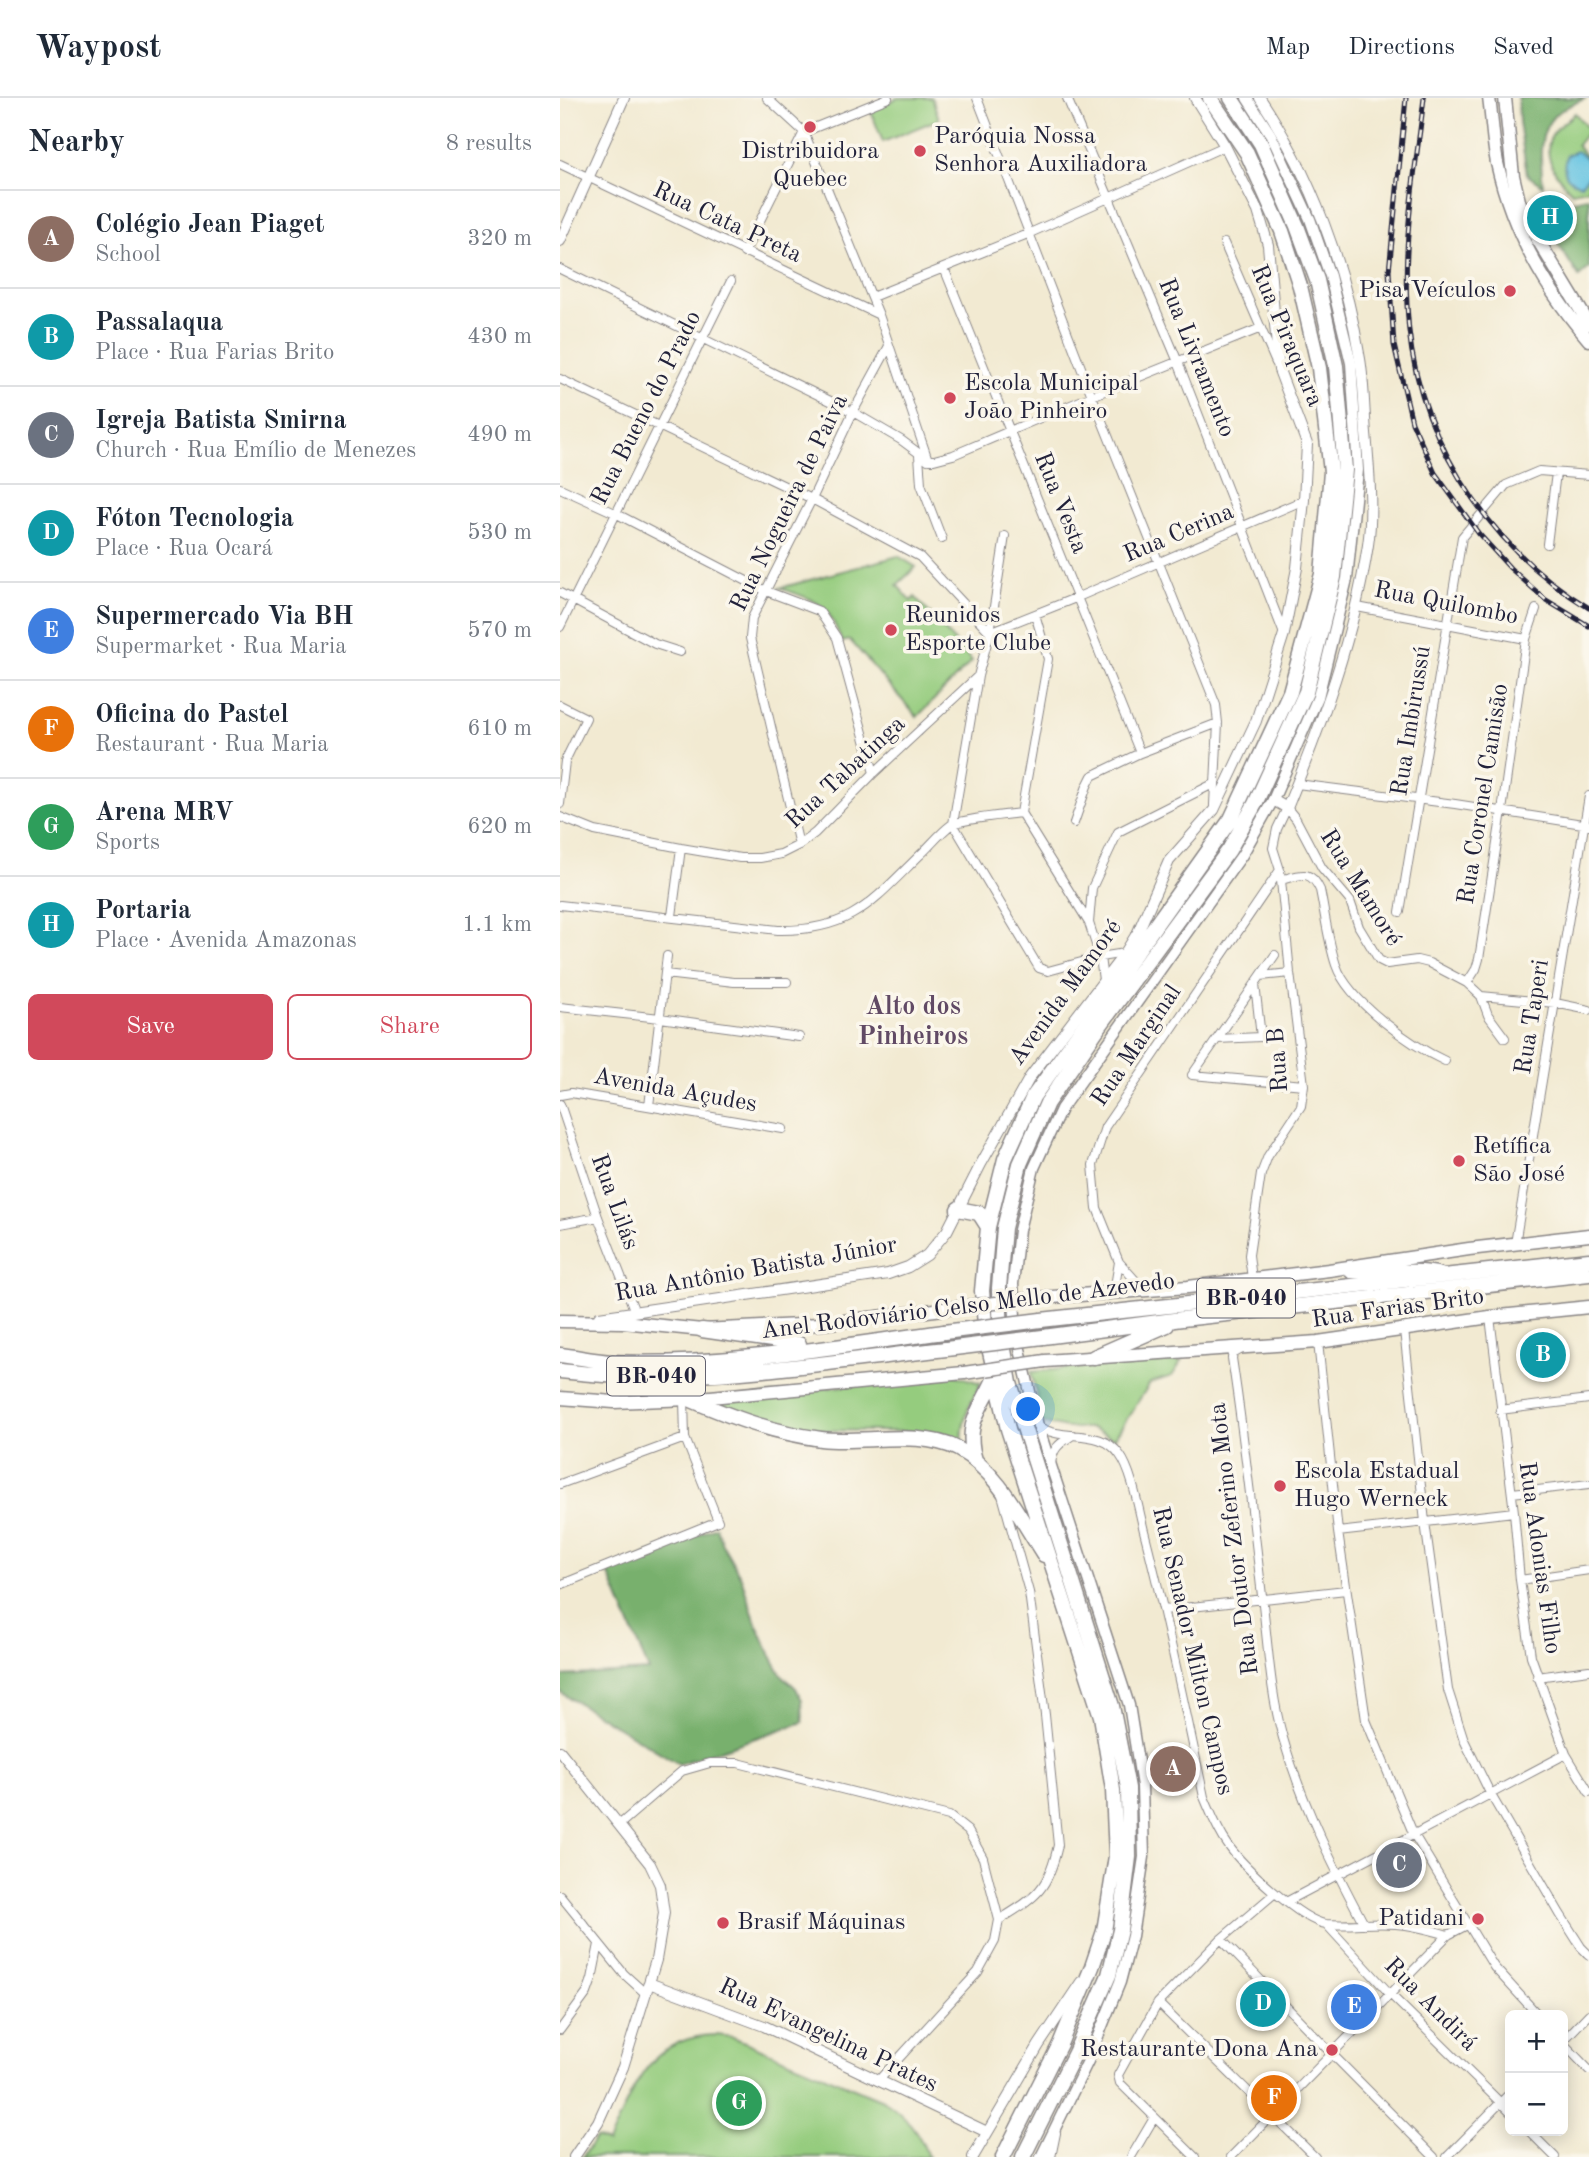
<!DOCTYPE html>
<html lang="en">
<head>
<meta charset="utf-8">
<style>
  body { margin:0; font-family:"Old Standard TT",serif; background:#f2f2f3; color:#1f2937 }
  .controls { position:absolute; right:21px; bottom:21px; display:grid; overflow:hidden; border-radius:10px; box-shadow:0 4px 18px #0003 }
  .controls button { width:63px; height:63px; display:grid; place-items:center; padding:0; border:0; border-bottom:2px solid #e0e1e3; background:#fff; color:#1f2937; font:35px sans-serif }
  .you { position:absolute; left:469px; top:1312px; width:24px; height:24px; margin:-18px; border:5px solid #fff; border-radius:50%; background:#1a73e8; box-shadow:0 0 0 10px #1a73e833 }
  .badge { display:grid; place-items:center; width:46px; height:46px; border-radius:50%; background:#d1495b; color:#fff; font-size:23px; font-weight:700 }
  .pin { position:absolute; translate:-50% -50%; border:4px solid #fff; box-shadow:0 2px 7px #0006 }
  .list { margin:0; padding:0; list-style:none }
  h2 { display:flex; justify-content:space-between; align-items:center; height:91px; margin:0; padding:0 28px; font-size:30px }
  h2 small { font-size:23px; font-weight:400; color:#747a83 }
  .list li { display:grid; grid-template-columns:46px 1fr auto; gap:21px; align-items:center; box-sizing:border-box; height:98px; padding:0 28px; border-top:2px solid #e0e1e3 }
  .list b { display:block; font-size:26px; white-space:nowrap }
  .list p { margin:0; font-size:23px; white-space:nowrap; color:#747a83 }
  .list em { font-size:23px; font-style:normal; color:#747a83 }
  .actions { display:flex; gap:14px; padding:21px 28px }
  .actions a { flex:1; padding:16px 0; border:2px solid #d1495b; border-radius:10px; text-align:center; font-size:24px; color:#d1495b }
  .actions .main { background:#d1495b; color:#fff }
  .map { position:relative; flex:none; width:1029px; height:2059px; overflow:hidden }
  header { display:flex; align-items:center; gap:42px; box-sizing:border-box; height:98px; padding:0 35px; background:#fff; border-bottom:2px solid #e0e1e3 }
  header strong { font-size:33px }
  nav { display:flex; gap:38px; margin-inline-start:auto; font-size:24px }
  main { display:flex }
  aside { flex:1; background:#fff }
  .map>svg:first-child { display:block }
</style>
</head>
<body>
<header>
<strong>Waypost</strong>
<nav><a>Map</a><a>Directions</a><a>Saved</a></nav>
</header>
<main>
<aside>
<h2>Nearby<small>8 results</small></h2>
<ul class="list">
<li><span class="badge" style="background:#8d6e63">A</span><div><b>Colégio Jean Piaget</b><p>School</p></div><em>320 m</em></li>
<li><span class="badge" style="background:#0f9aa8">B</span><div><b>Passalaqua</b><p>Place · Rua Farias Brito</p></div><em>430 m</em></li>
<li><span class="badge" style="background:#6b7280">C</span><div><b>Igreja Batista Smirna</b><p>Church · Rua Emílio de Menezes</p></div><em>490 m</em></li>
<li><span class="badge" style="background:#0f9aa8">D</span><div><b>Fóton Tecnologia</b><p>Place · Rua Ocará</p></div><em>530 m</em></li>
<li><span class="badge" style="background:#3f7fe0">E</span><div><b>Supermercado Via BH</b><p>Supermarket · Rua Maria</p></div><em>570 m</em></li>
<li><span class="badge" style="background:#e8710a">F</span><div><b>Oficina do Pastel</b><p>Restaurant · Rua Maria</p></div><em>610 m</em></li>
<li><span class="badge" style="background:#2e9e5b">G</span><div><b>Arena MRV</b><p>Sports</p></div><em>620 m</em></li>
<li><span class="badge" style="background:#0f9aa8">H</span><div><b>Portaria</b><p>Place · Avenida Amazonas</p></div><em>1.1 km</em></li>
</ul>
<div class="actions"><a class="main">Save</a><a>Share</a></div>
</aside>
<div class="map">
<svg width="1029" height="2059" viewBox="0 0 1029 2059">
  <rect width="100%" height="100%" fill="#fbf7ec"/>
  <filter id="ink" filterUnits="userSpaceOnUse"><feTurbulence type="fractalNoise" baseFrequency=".0143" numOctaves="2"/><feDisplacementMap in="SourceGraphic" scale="14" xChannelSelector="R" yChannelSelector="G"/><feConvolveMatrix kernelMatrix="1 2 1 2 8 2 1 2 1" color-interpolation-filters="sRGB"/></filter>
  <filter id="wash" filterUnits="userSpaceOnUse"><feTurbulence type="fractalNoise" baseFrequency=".00686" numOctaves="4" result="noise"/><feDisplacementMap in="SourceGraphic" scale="28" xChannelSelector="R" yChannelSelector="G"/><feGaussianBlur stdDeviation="1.57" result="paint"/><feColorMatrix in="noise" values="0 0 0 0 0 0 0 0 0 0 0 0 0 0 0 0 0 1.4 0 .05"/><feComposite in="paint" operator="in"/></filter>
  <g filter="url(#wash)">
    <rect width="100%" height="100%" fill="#f2ead2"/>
    <path fill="#95cc7e" stroke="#5c775c" stroke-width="2" d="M338,0H372L379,21L323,44L310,11Z
      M1015,15L1029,32L1017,47L1029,62V91L1012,94C996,79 979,55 994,34C999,27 1009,21 1015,15Z
      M338,458L356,469L337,487L351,503L355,499L412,563L357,619L290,542L282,544C267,503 259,504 220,490Z
      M622,1263L612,1278L590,1285L554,1341L532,1330H506L483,1325L471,1274L552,1266Z
      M391,1276L421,1285C409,1307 398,1329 404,1354L375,1334L256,1332L186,1319L141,1304Z
      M156,1937L173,1939L325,2003C346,2017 360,2035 368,2059H22L36,2040L48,2045C73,1993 87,1938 156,1937Z"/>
    <path fill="#78b06d" stroke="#4d6954" stroke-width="2" d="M958,0H1026C1016,5 1003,9 995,17C976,36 981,63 983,88L967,77L959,24Z
      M1029,99V170L1019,179L988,130L998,126L993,109Z
      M156,1429L162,1446L181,1479L196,1525L212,1560L221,1576L236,1590L242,1602L243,1624L119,1666L0,1594V1578L89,1573L47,1472Z"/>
    <path fill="#62c2e1" stroke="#42728e" stroke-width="2" d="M1016,53C1028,60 1029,64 1029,78L1021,86C1005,83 1001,72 1007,57Z"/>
  </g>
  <g filter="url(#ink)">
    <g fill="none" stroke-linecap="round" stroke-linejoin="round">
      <g stroke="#8a8686" stroke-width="10">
        <path id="minor" d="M207,0L244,34L319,217L368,362
          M417,0L532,298L656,607L658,625L654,707
          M507,0L618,264L724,536
          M0,66L319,217
          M664,145L716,265
          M184,155L244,34L328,0
          M384,170L580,655
          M0,171L293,314L341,342L368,362
          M312,199L470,135L665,48
          M0,281L252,401L360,459L430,534L518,499L744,402
          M359,357L361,386L382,441
          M368,362H374L393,357L532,298L701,230
          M0,390L55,415L206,493L259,513L277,540L314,675
          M987,446L996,375
          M0,495L95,546L120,554
          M797,509L966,541
          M475,516L488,561L461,715L529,825L540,859L543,882
          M0,529L171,183
          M0,607L26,620L5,663L0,706
          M737,686L895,706L1029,727
          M0,719L35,733L121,750L180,760H200L221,756L239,747L255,735L314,675L418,578
          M514,725L527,688L532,678L580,655L658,625
          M393,726L418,578L430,534L445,438
          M393,726L479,870L488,873L540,859L565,855
          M239,747L190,540L192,520L252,401L293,314L329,248
          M721,782C740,777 750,770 760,792C765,816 768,843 776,867C788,903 852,948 885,963
          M0,807L218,832C291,833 311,805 360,757C370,748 380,735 391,727C401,721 447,717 461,715
          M840,814L902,439L946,387L979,373L1029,377
          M112,818L121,750
          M529,825L532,790L558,734L655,685
          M715,857L632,977L744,987
          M105,876L174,884H227
          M701,878L730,875
          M907,885L916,871L919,861L942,713L966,541L976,511
          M921,898L995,905L1029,912
          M0,909L100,920L239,939
          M657,941L701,939L695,886
          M0,997L11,995L223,1031
          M0,1006L38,1119L75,1214
          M89,1008L107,858
          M0,1126L38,1119
          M955,1146L1029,698
          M692,1181L689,1157L701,1076L708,1058L741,1008L744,987L730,875L720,772L713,750L717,731L727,710L736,721L762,770L790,803L799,829L819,862L827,866L857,862L869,865L907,885L921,898L928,917L945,940
          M584,1192L559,1164L537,1110L533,1067L545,1029L720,772
          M554,1194L559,1164
          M930,1219L954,1414L960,1482L971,1558L1006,1656L1029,1694
          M844,1232L865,1424L888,1592L904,1642L931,1697L1000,1816L1021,1849L1029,1857
          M758,1244L778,1434L806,1622L853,1735L934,1869L978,1917
          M680,1252L673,1256L672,1260C684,1339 693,1419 702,1498C708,1546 710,1594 723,1640C742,1706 772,1766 804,1826
          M940,1312L1029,1301
          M478,1328C504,1345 540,1328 560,1357C572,1373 579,1413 584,1433C607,1521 625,1610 644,1699C651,1715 657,1732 668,1747C683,1768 741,1823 766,1826C789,1828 813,1824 836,1826C854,1827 871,1832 888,1837
          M491,1366C493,1349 499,1346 513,1337
          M0,1386L125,1340
          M952,1395L1029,1386
          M778,1434L954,1414
          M960,1482L1029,1472
          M0,1487L158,1423L125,1340L124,1301
          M604,1512L786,1492
          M977,1579L1029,1572
          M59,1727L122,1673L150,1665H178L389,1718L408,1733L423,1760L439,1822L435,1843L418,1874L318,1983
          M0,1797L64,1876L85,1895
          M726,1804L1006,1656
          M439,1822C476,1799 488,1793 498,1747L485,1617L469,1494L442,1397
          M766,1826L830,1896L950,2014
          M661,1841L772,1956L874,2059
          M598,1905L755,2059
          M0,1932L27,1895L32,1881L39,1846
          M1003,1943L1029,1916
          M1003,1945L1029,1972
          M969,2033L995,2059
          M571,2059L594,2020
          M635,2059L560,1985L558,1977L598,1905L661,1841L715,1795
          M671,2059L888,1837L907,1827
          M887,2059L950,1995"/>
      </g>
      <g stroke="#8a8686" stroke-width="12">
        <path id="tertiary" d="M700,0C752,78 785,169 800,261C804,285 804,311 806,335C809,368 813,415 808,447C794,538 762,625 727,710L713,702
          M0,143L64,0
          M39,1219L328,1176L348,1169L367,1157L387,1133L421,1066L470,979L565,855L578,834L609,763L654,712L696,623L724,536L737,470L744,402L747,346L719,272L708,147L704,133L698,113L665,48L635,0
          M0,1653L90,1766L100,1787L104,1815L96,1862L63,1969L38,2024L14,2059
          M89,1885L204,1928L427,2034
          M413,2059L479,1947L521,1884
          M490,2059L495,2035"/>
      </g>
      <g stroke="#8a8686" stroke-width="13">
        <path id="secondary" d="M481,2059L528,1963L560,1884L572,1838L584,1759L582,1688L569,1607L478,1328L456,1234L453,1186L459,1132L474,1070L501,1011L682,757L713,702L758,599L787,481L798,372L791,265L770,178L750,121L711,37L687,0"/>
      </g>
      <g stroke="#8a8686" stroke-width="15">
        <path id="primary" d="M929,0C932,21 933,44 937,65C952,132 985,191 1029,242
          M945,0L953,78L959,103L972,132L1029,226
          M791,1174C821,1176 852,1169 881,1176
          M479,1200L628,1189L769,1172L909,1151L1029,1137
          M0,1223L63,1224L142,1232L260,1226L383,1211
          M485,1263L758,1244L930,1219L1029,1209
          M0,1300L54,1304L129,1301L404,1275"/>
      </g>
      <g stroke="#8a8686" stroke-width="17">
        <path id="trunk" d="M398,1111L419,1115L428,1129
          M129,1301C174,1320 211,1334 261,1341C303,1346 360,1331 398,1351C438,1373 460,1420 484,1457
          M415,1362C404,1324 421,1312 435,1279
          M443,2059L500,1946L532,1869L544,1833L556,1758L553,1692L541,1618L448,1331L426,1237L422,1193L428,1129L445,1061L473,999L671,721L730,594L762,476L771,374L759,270L740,188L722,133L687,55L650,0
          M463,2059L515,1955L549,1877L560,1832L569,1759L568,1690L552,1608L450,1285L441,1235L439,1190L444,1130L460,1066L487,1005L536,933L669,752L695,706L746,594L774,479L785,372L776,268L757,182L737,128L701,46L671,0"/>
      </g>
      <g stroke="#8a8686" stroke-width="17">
        <path id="motorway" d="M481,1222L1029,1162
          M142,1232L239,1246
          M483,1239L622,1221L1029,1176
          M0,1257C18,1259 35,1263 53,1264C161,1269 277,1248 384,1234
          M534,1259L607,1227
          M0,1273C38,1277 75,1280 113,1278C204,1275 295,1261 386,1251"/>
      </g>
      <use href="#minor" stroke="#fff" stroke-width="8"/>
      <use href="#tertiary" stroke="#fff" stroke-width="10"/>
      <use href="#secondary" stroke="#fff" stroke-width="10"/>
      <use href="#primary" stroke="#fff" stroke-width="12"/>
      <use href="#trunk" stroke="#fff" stroke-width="14"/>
      <use href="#motorway" stroke="#fff" stroke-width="14"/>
      <g stroke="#22223b" stroke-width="5">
        <path id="rail" d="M846,0L829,173L834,247L852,324L875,375L919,436L950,470L986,502L1029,528
          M864,0C856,68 843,138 847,207C852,331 923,446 1029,510"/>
      </g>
      <use href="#rail" stroke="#fbf7ec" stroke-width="2.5" stroke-dasharray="8" stroke-linecap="butt"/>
      <g stroke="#8a8686" stroke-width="15" stroke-linecap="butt">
        <path id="primary-bridge" d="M383,1211L479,1200
          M404,1275L485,1263"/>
      </g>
      <g stroke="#8a8686" stroke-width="17" stroke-linecap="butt">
        <path id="motorway-bridge" d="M384,1234L481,1222
          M386,1251L483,1239"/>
      </g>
      <use href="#primary-bridge" stroke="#fff" stroke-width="12"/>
      <use href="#motorway-bridge" stroke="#fff" stroke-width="14"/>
    </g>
  </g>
  <g fill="#d1495b" stroke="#fbf7ec" stroke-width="2.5">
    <circle cx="250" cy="29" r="7"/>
    <circle cx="360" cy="53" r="7"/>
    <circle cx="950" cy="193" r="7"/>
    <circle cx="390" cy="300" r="7"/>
    <circle cx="331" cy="532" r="7"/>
    <circle cx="899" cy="1063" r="7"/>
    <circle cx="720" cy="1388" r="7"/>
    <circle cx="918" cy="1821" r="7"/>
    <circle cx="163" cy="1825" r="7"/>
    <circle cx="772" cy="1952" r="7"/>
  </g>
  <g text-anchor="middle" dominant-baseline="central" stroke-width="7" stroke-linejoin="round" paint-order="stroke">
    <g fill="#fbf7ec" stroke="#636270" stroke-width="2">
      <rect x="637" y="1180.5" width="98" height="39" rx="5"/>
      <rect x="47" y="1258.5" width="98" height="39" rx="5"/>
    </g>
    <g font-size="23" font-weight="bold" fill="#22223b">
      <text x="686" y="1200">BR-040</text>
      <text x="96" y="1278">BR-040</text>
    </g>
    <g font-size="24" fill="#22223b" stroke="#fbf7ec" text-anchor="start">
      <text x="374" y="39">Paróquia Nossa<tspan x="374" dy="28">Senhora Auxiliadora</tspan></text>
      <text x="250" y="54" text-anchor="middle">Distribuidora<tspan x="250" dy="28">Quebec</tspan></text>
      <text x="936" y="193" text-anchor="end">Pisa Veículos</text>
      <text x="404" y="286">Escola Municipal<tspan x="404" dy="28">João Pinheiro</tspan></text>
      <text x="345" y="518">Reunidos<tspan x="345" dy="28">Esporte Clube</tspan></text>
      <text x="913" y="1049">Retífica<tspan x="913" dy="28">São José</tspan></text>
      <text x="734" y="1374">Escola Estadual<tspan x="734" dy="28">Hugo Werneck</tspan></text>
      <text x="904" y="1821" text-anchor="end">Patidani</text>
      <text x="177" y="1825">Brasif Máquinas</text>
      <text x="758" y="1952" text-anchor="end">Restaurante Dona Ana</text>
    </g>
    <g font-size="24" fill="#22223b" stroke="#fbf7ec">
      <text transform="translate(167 125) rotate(25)">Rua Cata Preta</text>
      <text transform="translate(726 238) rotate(67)">Rua Piraquara</text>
      <text transform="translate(636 260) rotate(68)">Rua Livramento</text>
      <text transform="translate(87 310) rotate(-63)">Rua Bueno do Prado</text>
      <text transform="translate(230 405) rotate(-64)">Rua Nogueira de Paiva</text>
      <text transform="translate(500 405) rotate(68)">Rua Vesta</text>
      <text transform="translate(619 436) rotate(-23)">Rua Cerina</text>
      <text transform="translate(886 506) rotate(11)">Rua Quilombo</text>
      <text transform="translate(852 623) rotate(-81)">Rua Imbirussú</text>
      <text transform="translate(286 675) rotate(-43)">Rua Tabatinga</text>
      <text transform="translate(924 696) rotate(-81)">Rua Coronel Camisão</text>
      <text transform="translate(800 790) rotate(58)">Rua Mamoré</text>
      <text transform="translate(506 895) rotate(-54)">Avenida Mamoré</text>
      <text transform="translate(973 919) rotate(-81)">Rua Taperi</text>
      <text transform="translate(577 948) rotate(-56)">Rua Marginal</text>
      <text transform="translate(719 962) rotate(-94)">Rua B</text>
      <text transform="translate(115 993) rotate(10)">Avenida Açudes</text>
      <text transform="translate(54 1104) rotate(70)">Rua Lilás</text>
      <text transform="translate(196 1172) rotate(-10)">Rua Antônio Batista Júnior</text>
      <text transform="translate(408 1209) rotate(-7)">Anel Rodoviário Celso Mello de Azevedo</text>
      <text transform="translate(838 1211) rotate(-8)">Rua Farias Brito</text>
      <text transform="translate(675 1441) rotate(-97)">Rua Doutor Zeferino Mota</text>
      <text transform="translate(979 1460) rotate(82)">Rua Adonias Filho</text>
      <text transform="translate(632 1553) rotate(77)">Rua Senador Milton Campos</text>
      <text transform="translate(870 1907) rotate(45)">Rua Andirá</text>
      <text transform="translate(268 1938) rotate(25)">Rua Evangelina Prates</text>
    </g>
    <g font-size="26" font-weight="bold" fill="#614a65" stroke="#fbf7ec">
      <text x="353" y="909">Alto dos<tspan x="353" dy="30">Pinheiros</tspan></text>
    </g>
  </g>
</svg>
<div class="controls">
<button>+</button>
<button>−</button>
</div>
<div class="you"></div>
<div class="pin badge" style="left:613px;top:1671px;background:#8d6e63">A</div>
<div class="pin badge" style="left:983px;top:1257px;background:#0f9aa8">B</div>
<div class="pin badge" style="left:839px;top:1767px;background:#6b7280">C</div>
<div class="pin badge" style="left:703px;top:1906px;background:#0f9aa8">D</div>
<div class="pin badge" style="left:794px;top:1909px;background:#3f7fe0">E</div>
<div class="pin badge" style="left:714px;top:2000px;background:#e8710a">F</div>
<div class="pin badge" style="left:179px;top:2005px;background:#2e9e5b">G</div>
<div class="pin badge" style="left:990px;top:120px;background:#0f9aa8">H</div>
</div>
</main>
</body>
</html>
